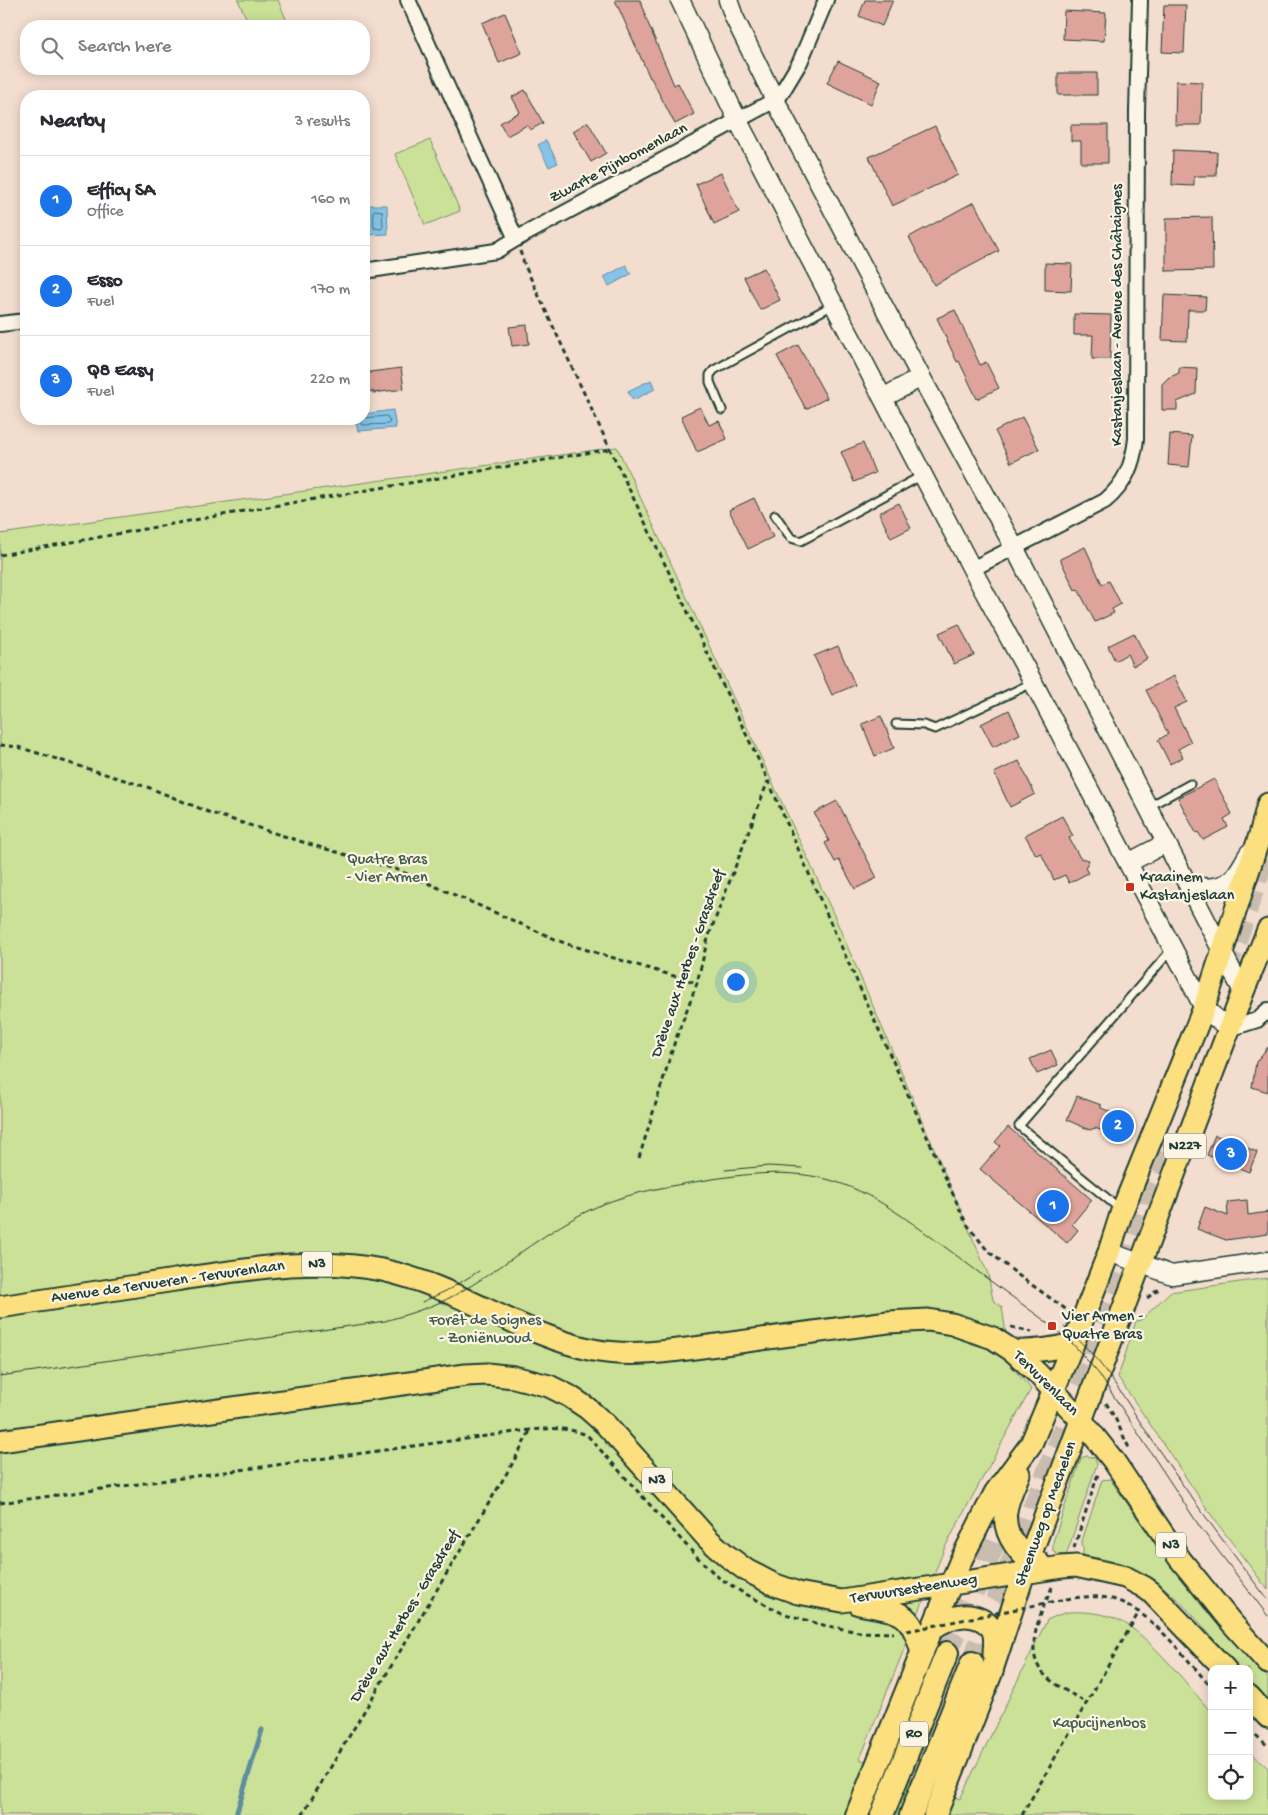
<!DOCTYPE html>
<html lang="en">
<head>
<meta charset="utf-8">
<style>
  body { margin:0; font-family:"Gochi Hand",sans-serif; background:#f7f7f7; color:#2b2b33 }
  .controls { position:absolute; right:15px; bottom:15px; display:grid; overflow:hidden; border-radius:10px; box-shadow:0 2px 12px #0003 }
  .controls button { width:45px; height:45px; display:grid; place-items:center; padding:0; border:0; border-bottom:1px solid #e1e1e2; background:#fff; color:#2b2b33; font:25px sans-serif }
  .you { position:absolute; left:735px; top:981px; width:18px; height:18px; margin:-12px; border:4px solid #fff; border-radius:50%; background:#1a73e8; box-shadow:0 0 0 8px #1a73e833 }
  .badge { display:grid; place-items:center; width:32px; height:32px; border-radius:50%; background:#1a73e8; color:#fff; font-size:16px; font-weight:700 }
  .pin { position:absolute; translate:-50% -50%; border:2px solid #fff; box-shadow:0 1px 5px #0006 }
  .list { margin:0; padding:0; list-style:none }
  h2 { display:flex; justify-content:space-between; align-items:center; height:65px; margin:0; padding:0 20px; font-size:21px }
  h2 small { font-size:16px; font-weight:400; color:#7c7c81 }
  .list li { display:grid; grid-template-columns:32px 1fr auto; gap:15px; align-items:center; box-sizing:border-box; height:90px; padding:0 20px; border-top:1px solid #e1e1e2 }
  .list b { display:block; font-size:19px; white-space:nowrap }
  .list p { margin:0; font-size:16px; white-space:nowrap; color:#7c7c81 }
  .list em { font-size:16px; font-style:normal; color:#7c7c81 }
  .icon { flex:none; width:28px; height:28px; fill:none; stroke:currentColor; stroke-width:2; stroke-linecap:round; stroke-linejoin:round }
  .map { position:relative; flex:none; width:1268px; height:1815px; overflow:hidden }
  .search { position:absolute; background:#fff; box-shadow:0 2px 12px #0003; left:20px; top:20px; width:350px; height:55px; display:flex; align-items:center; gap:12px; box-sizing:border-box; padding:0 18px; border-radius:20px; color:#7c7c81; font-size:19px }
  .panel { position:absolute; background:#fff; box-shadow:0 2px 12px #0003; left:20px; top:90px; width:350px; height:335px; border-radius:20px }
  .map>svg:first-child { display:block }
</style>
</head>
<body>
<div class="map">
<svg width="1268" height="1815" viewBox="0 0 1268 1815">
  <rect width="100%" height="100%" fill="#f3ddcf"/>
  <filter id="ink" filterUnits="userSpaceOnUse"><feTurbulence type="fractalNoise" baseFrequency=".02" numOctaves="2"/><feDisplacementMap in="SourceGraphic" scale="10" xChannelSelector="R" yChannelSelector="G"/><feConvolveMatrix kernelMatrix="1 2 1 2 8 2 1 2 1" color-interpolation-filters="sRGB"/></filter>
  <g filter="url(#ink)">
    <path fill="#cbe197" stroke="#758f66" d="M238,0H278L289,26H250Z
      M430,140L460,211L425,225L395,154Z
      M617,447L833,913L988,1274L993,1300L1002,1307L1011,1366L1031,1389L945,1547L860,1759L960,1799L1047,1620C1054,1617 1062,1613 1069,1612C1088,1611 1113,1614 1129,1626C1160,1648 1186,1684 1212,1713V1796H1249V1751L1268,1768V1815H0V534Z
      M1268,1278V1590L1214,1519L1118,1377L1136,1321L1141,1320L1170,1292Z
      M1087,1456L1095,1458L1097,1464L1067,1553L1066,1555L1057,1554L1053,1551V1542L1081,1458Z
      M1110,1479L1164,1556L1223,1628L1268,1678V1701L1249,1681V1669H1238C1193,1615 1160,1563 1083,1556V1548L1081,1544L1102,1480Z"/>
    <path fill="#86c3e6" stroke="#5d8d9f" d="M546,140L558,163L549,167L538,145Z
      M368,205H387L388,234L369,235Z
      M626,265L631,274L609,286L604,277Z
      M651,380L655,389L633,400L628,391Z
      M393,410L396,428L358,431L355,419H364V414Z"/>
    <g fill="none" stroke-linecap="round" stroke-linejoin="round">
      <path stroke="#48737b" stroke-width="1" d="M375,210L382,211L383,227L381,229L374,228L373,212Z
        M362,419V424L364,425L388,424L390,422L387,416L364,418"/>
      <path stroke="#5d8d9f" stroke-width="5" d="M236,1815L262,1730"/>
    </g>
    <path fill="#dea49b" stroke="#1f3d34" d="M615,0H640L646,15L645,16L674,85L678,83L694,114L675,124L651,78H650Z
      M865,0H893L882,26L859,16Z
      M1164,5H1186L1184,53L1162,52Z
      M1064,11L1106,13L1104,41L1063,39Z
      M505,13L522,53L499,63L482,23Z
      M838,61L881,81L871,104L827,83Z
      M1058,73H1097V95H1058Z
      M1176,81L1202,82L1201,125H1175Z
      M525,90L543,123L530,130L527,125L507,136L500,123L520,112L512,97Z
      M588,122L606,153L591,162L573,131Z
      M1071,125H1108V163H1081V141H1071Z
      M935,126L958,175L892,206L869,157Z
      M1173,150L1217,152L1216,176H1194V186L1172,185Z
      M721,173L739,212L714,224L696,184Z
      M974,202L999,251L934,285L909,237Z
      M1212,217L1213,270L1166,271V218Z
      M1045,263L1072,264L1071,291L1045,290Z
      M764,268L780,300L760,310L744,277Z
      M1164,295L1206,297L1205,310H1188L1187,341L1162,340Z
      M955,310L980,365L986,362L999,388L977,399L959,361L957,362L937,318Z
      M1074,314L1111,315L1110,359H1092L1093,335H1074Z
      M527,325L529,344L512,346L509,327Z
      M798,345L827,398L806,409L777,356Z
      M1179,367L1197,368L1196,394L1177,402V410H1162V384L1168,378L1179,373Z
      M401,368L404,389L373,393V391L364,392V375L370,374V372Z
      M700,407L709,425L719,421L727,439L697,452L681,416Z
      M1022,417L1039,449L1011,463L995,431Z
      M1170,434L1192,436L1189,467L1168,465Z
      M863,443L875,473L854,482L841,452Z
      M754,498L773,537L748,549L729,510Z
      M899,503L911,528L891,538L879,513Z
      M1085,547L1102,584L1109,581L1121,604L1112,609L1114,613L1095,622L1078,589L1075,590L1060,559Z
      M959,624L974,655L954,664L939,633Z
      M1134,633L1147,659L1133,666L1127,654L1115,661L1108,646Z
      M838,646L855,685L832,695L814,656Z
      M1174,676L1187,702L1174,708L1191,742L1178,749L1183,757L1170,764L1158,740L1168,734L1146,690Z
      M1009,710L1020,734L993,747L981,724Z
      M881,716L894,748L875,756L862,724Z
      M1019,761L1035,794L1010,807L994,773Z
      M1214,779L1232,814L1224,819L1228,827L1203,840L1198,832L1196,833L1178,798Z
      M837,801L877,878L855,889L839,860L835,862L825,843L829,841L814,813Z
      M1062,816L1073,836L1069,838L1080,858L1089,860L1085,868L1088,873L1069,883L1065,875L1054,880L1041,853L1036,855L1025,835Z
      M1268,1047V1092L1252,1087L1256,1062Z
      M1051,1050L1058,1065L1037,1074L1030,1059Z
      M1077,1096L1101,1105V1108L1133,1121L1125,1140L1095,1128L1090,1130L1067,1120Z
      M1008,1127L1092,1200L1072,1224L1078,1230L1067,1243L980,1169L1000,1146L995,1142Z
      M1215,1135L1257,1152L1249,1172L1207,1155Z
      M1247,1200L1248,1215L1268,1212V1234L1226,1240L1197,1229L1205,1207L1228,1216L1227,1202Z"/>
    <g fill="none" stroke-linecap="round" stroke-linejoin="round">
      <path stroke="#c9bdb0" stroke-width="22" stroke-dasharray="22 11" stroke-linecap="butt" d="M1225,973L1268,846
        M1115,1263L1161,1141
        M947,1653L1010,1508
        M972,1663L1125,1276"/>
      <g stroke="#1f3d34" stroke-width="11">
        <path id="service" d="M722,410L710,382V375L714,370L833,305
          M775,515L791,538L801,541L923,475
          M896,724L924,725L935,729L1032,683
          M1148,807L1190,784
          M1120,1209L1019,1126L1172,949"/>
      </g>
      <g stroke="#1f3d34" stroke-width="18">
        <path id="minor" d="M408,0L516,239
          M364,271L496,251L516,239L775,100L779,97L800,62L826,0
          M0,324L26,321
          M972,569L1105,501C1125,484 1133,465 1136,439L1137,111L1140,0
          M1229,1029L1257,1020L1268,1010"/>
      </g>
      <g stroke="#1f3d34" stroke-width="21">
        <path id="tertiary" d="M680,0L738,121L972,569L1033,682L1204,1008L1229,1029
          M728,0L734,17L775,100L921,377L1014,547L1243,992
          M883,398L921,377
          M1128,863L1166,843
          M1187,883C1200,889 1220,890 1232,879C1239,872 1244,861 1249,853
          M1109,1252L1172,1275L1268,1261"/>
      </g>
      <g stroke="#1f3d34" stroke-width="25">
        <path id="primary" d="M0,1307C58,1298 117,1289 175,1280C243,1270 314,1256 382,1270C457,1286 519,1334 593,1350C624,1356 656,1353 687,1349L888,1322L928,1320L952,1324L993,1338L1013,1351L1037,1373L1082,1421L1113,1460L1180,1559L1231,1622L1268,1663
          M1013,1351C1034,1352 1053,1349 1073,1344
          M0,1441L466,1375L487,1374L514,1377L549,1386L569,1396L587,1408L606,1425L708,1539L726,1555L746,1570L773,1584L798,1593L842,1601L1062,1567L1076,1566L1125,1577L1144,1587L1151,1592L1225,1669
          M1019,1474C1008,1500 997,1520 1015,1545C1022,1555 1027,1560 1039,1563
          M859,1604C901,1612 910,1609 922,1653
          M932,1629C947,1618 965,1611 982,1620C987,1623 991,1626 993,1631C996,1638 994,1647 994,1655
          M922,1653L960,1562L995,1493L1031,1444L1073,1344L1109,1252L1122,1211L1204,1008L1260,835L1268,804
          M992,1670L1028,1561L1243,992L1268,930
          M1249,1696L1268,1717"/>
      </g>
      <g stroke="#1f3d34" stroke-width="26">
        <path id="trunk" d="M857,1815L922,1653
          M882,1815L947,1653
          M911,1815L972,1663
          M935,1815L992,1670"/>
      </g>
      <path stroke="#1f3d34" stroke-width="3" stroke-dasharray="5 4" stroke-linecap="butt" d="M520,251L525,266L610,449L768,780L827,915L966,1223L987,1250L1018,1275L1067,1310
        M0,555L250,510L610,449
        M0,745L18,747L150,788L211,813L309,844L398,870L564,943L697,983
        M639,1158L675,1041L697,983L708,938L768,781
        M1147,1298L1160,1288
        M1011,1327L1032,1332
        M1106,1403L1116,1420L1129,1448
        M0,1503L530,1430C552,1428 566,1427 587,1435L695,1555L718,1577L740,1591L782,1613L823,1625L859,1632L894,1633
        M1074,1548L1099,1471
        M1052,1587C1042,1611 1023,1648 1042,1672C1053,1685 1072,1694 1087,1703
        M1066,1599C1081,1597 1097,1595 1112,1599C1149,1608 1187,1660 1212,1688
        M1249,1729L1268,1746
        M302,1815L511,1466L530,1431
        M1022,1815L1139,1612"/>
      <use href="#service" stroke="#fcf5e5" stroke-width="7"/>
      <use href="#minor" stroke="#fcf5e5" stroke-width="14"/>
      <use href="#tertiary" stroke="#fcf5e5" stroke-width="18"/>
      <use href="#primary" stroke="#fce080" stroke-width="21"/>
      <use href="#trunk" stroke="#fce080" stroke-width="22"/>
      <path stroke="#1f3d34" stroke-width="1" d="M725,1170L769,1166L802,1168
        M422,1302L448,1290L479,1271
        M1064,1327C1103,1358 1126,1402 1154,1443C1190,1497 1229,1549 1268,1600
        M0,1376L385,1321C409,1314 433,1307 455,1295C497,1272 534,1240 576,1217C613,1196 653,1189 694,1182C737,1175 783,1168 826,1179C873,1191 910,1222 949,1250C983,1276 1018,1301 1052,1326L1073,1344L1099,1374L1200,1527L1268,1616"/>
      <path stroke="#1f3d34" stroke-width="3" stroke-dasharray="5 4" stroke-linecap="butt" d="M907,1631L1066,1599"/>
    </g>
  </g>
  <g fill="#c8321e" stroke="#fcf5e5" stroke-width="2">
    <rect x="1125" y="882" width="10" height="10" rx="2.5"/>
    <rect x="1047" y="1321" width="10" height="10" rx="2.5"/>
  </g>
  <g text-anchor="middle" dominant-baseline="central" stroke-width="4.5" stroke-linejoin="round" paint-order="stroke">
    <g fill="#fcf5e5" stroke="#617469" stroke-width="1">
      <rect x="1164" y="1133.5" width="42" height="25" rx="4"/>
      <rect x="302" y="1251.5" width="30" height="25" rx="4"/>
      <rect x="642" y="1467.5" width="30" height="25" rx="4"/>
      <rect x="1156" y="1532.5" width="30" height="25" rx="4"/>
      <rect x="900" y="1721.5" width="28" height="25" rx="4"/>
    </g>
    <g font-size="15" font-weight="bold" fill="#1f3d34">
      <text x="1185" y="1146">N227</text>
      <text x="317" y="1264">N3</text>
      <text x="657" y="1480">N3</text>
      <text x="1171" y="1545">N3</text>
      <text x="914" y="1734">R0</text>
    </g>
    <g font-size="16" fill="#1f3d34" stroke="#fcf5e5">
      <text transform="translate(619 164) rotate(-28)">Zwarte Pijnbomenlaan</text>
      <text transform="translate(1118 315) rotate(-90)">Kastanjeslaan - Avenue des Châtaignes</text>
      <text transform="translate(689 964) rotate(-71)">Drève aux Herbes - Grasdreef</text>
      <text transform="translate(168 1283) rotate(-8)">Avenue de Tervueren - Tervurenlaan</text>
      <text transform="translate(1045 1384) rotate(45)">Tervurenlaan</text>
      <text transform="translate(1047 1514) rotate(-70)">Steenweg op Mechelen</text>
      <text transform="translate(914 1590) rotate(-9)">Tervuursesteenweg</text>
      <text transform="translate(406 1617) rotate(-59)">Drève aux Herbes - Grasdreef</text>
    </g>
    <g font-size="16" fill="#415e48" stroke="#fcf5e5">
      <text x="387" y="860">Quatre Bras<tspan x="387" dy="18">- Vier Armen</tspan></text>
      <text x="485" y="1321">Forêt de Soignes<tspan x="485" dy="18">- Zoniënwoud</tspan></text>
      <text x="1099" y="1724">Kapucijnenbos</text>
    </g>
    <g font-size="16" fill="#1f3d34" stroke="#fcf5e5" text-anchor="start">
      <text x="1140" y="878">Kraainem<tspan x="1140" dy="18">Kastanjeslaan</tspan></text>
      <text x="1062" y="1317">Vier Armen -<tspan x="1062" dy="18">Quatre Bras</tspan></text>
    </g>
  </g>
</svg>
<div class="controls">
<button>+</button>
<button>−</button>
<button><svg class="icon" aria-label="locate" viewBox="0 0 24 24"><circle cx="12" cy="12" r="6"/><path d="M12 2v4M12 18v4M2 12h4M18 12h4"/></svg></button>
</div>
<div class="you"></div>
<div class="pin badge" style="left:1053px;top:1206px">1</div>
<div class="pin badge" style="left:1118px;top:1126px">2</div>
<div class="pin badge" style="left:1231px;top:1154px">3</div>
<div class="search"><svg class="icon" aria-label="search" viewBox="0 0 24 24"><circle cx="10" cy="10" r="6"/><path d="M15 15l6 6"/></svg>Search here</div>
<section class="panel">
<h2>Nearby<small>3 results</small></h2>
<ul class="list">
<li><span class="badge">1</span><div><b>Efficy SA</b><p>Office</p></div><em>160 m</em></li>
<li><span class="badge">2</span><div><b>Esso</b><p>Fuel</p></div><em>170 m</em></li>
<li><span class="badge">3</span><div><b>Q8 Easy</b><p>Fuel</p></div><em>220 m</em></li>
</ul>
</section>
</div>
</body>
</html>
